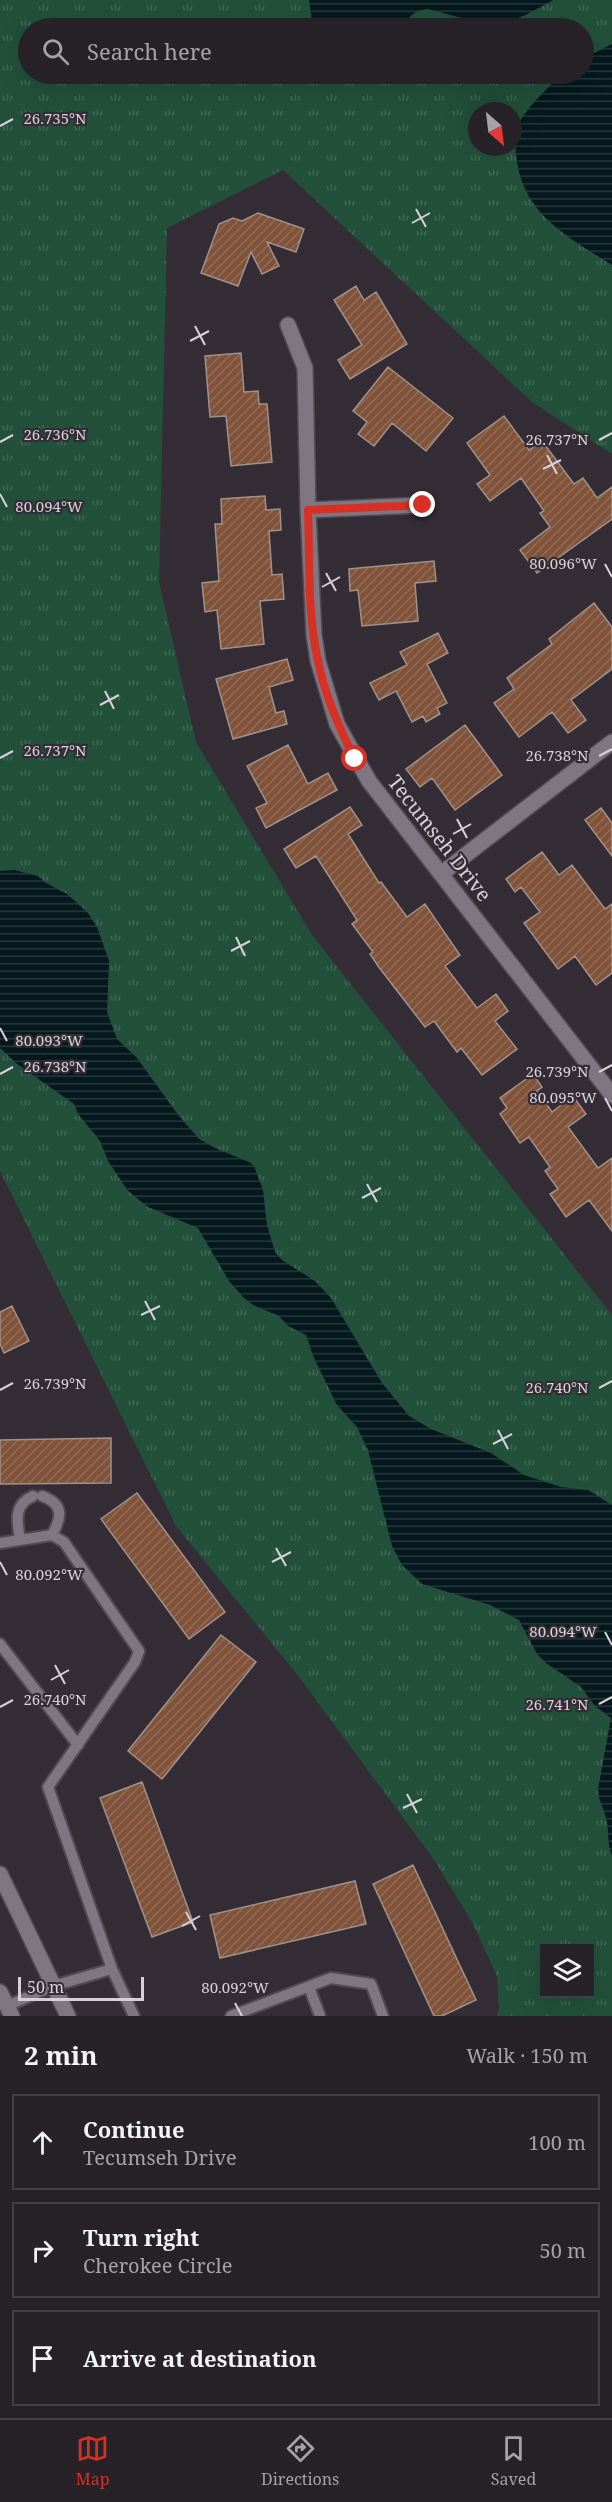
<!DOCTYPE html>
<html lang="en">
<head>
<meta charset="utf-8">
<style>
  body { margin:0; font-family:"Noto Serif",serif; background:#332f34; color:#f1f3f6 }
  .controls { position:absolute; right:18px; bottom:18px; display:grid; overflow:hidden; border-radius:0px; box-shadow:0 6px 24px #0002 }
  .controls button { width:54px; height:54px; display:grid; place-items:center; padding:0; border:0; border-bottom:2px solid #433f45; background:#272228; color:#f1f3f6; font:30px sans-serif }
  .compass { position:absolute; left:468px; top:102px; width:54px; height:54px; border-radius:50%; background:#272228; box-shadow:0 6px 24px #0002; rotate:152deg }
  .scale { position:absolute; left:18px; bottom:15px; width:126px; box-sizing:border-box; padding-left:6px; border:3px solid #d6d1d7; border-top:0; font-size:16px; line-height:21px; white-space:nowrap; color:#d6d1d7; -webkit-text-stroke:4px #342d36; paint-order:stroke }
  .stop { position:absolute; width:18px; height:18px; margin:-14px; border:4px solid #d93025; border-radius:50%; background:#fff }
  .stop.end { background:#d93025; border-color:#fff; box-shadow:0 2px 6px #0008 }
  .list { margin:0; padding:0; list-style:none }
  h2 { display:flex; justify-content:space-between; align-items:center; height:78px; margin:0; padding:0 24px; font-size:26px }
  h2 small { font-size:20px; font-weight:400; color:#a4a4a8 }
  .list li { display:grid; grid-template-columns:39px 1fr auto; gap:18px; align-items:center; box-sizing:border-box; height:96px; margin:0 12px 12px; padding:0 12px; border:2px solid #433f45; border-radius:0px }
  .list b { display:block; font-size:22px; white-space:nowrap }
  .list p { margin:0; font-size:20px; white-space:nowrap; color:#a4a4a8 }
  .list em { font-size:20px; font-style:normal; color:#a4a4a8 }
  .icon { flex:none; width:33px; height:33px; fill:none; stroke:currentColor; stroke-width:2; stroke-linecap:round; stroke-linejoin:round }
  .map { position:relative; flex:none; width:612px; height:2016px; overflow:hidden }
  .search { position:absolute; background:#272228; box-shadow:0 6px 24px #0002; left:18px; right:18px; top:18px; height:66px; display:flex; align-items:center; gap:15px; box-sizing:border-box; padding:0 21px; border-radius:33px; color:#a4a4a8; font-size:22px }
  .sheet { height:402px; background:#272228 }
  nav { display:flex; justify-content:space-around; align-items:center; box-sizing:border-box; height:84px; border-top:2px solid #433f45; background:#272228; font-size:16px; color:#a4a4a8 }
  nav a { display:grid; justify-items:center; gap:3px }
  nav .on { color:#d93025 }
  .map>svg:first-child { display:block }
</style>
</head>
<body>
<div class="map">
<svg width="612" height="2016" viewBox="0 0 612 2016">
  <defs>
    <pattern id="grass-tufts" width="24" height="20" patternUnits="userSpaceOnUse" patternTransform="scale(1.5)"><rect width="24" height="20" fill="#22503b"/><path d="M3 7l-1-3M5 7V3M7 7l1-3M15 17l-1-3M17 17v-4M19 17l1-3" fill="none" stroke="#416857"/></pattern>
    <pattern id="water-rules" width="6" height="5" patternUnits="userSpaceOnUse" patternTransform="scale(1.5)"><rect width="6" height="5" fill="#04181d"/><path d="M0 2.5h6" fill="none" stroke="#28393d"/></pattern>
    <pattern id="building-hatch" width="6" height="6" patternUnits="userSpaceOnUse" patternTransform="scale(1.5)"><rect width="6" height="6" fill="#81533a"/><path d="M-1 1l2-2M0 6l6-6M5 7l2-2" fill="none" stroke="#926b56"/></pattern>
  </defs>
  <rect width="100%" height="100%" fill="#342d36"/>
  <path fill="url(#grass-tufts)" fill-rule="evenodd" d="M0,0H612V454L532,402L283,170L167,228L159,582L196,742L312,935L612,1315V2016H497L499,2009L497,1976L472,1922L433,1858L296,1673L176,1526L0,1171ZM28,28H584V74H28ZM477,111H513V147H477ZM544,1948H590V1994H544Z"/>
  <path fill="url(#water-rules)" d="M309,0H553C540,7 528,15 515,19C488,29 454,15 427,9C414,11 408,15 406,28H313Z
    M612,44V265C568,237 521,214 516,154C515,142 515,129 522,118C532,102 549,87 562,74H584V58Z
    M14,870L38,876L46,883L67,894L88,913L97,927L109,961L107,1012L117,1039L137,1058L179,1116L199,1139L215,1148L249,1162L254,1166L263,1190L267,1225L275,1252L282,1260L315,1281L331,1298L382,1383L409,1416L431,1429L491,1453L524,1475L561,1487L588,1490L612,1505V1856C607,1844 609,1834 607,1822C605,1810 598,1801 598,1789L611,1718L595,1706L581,1687L546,1663L537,1654L519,1620L490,1605L422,1584L402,1565L392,1546L368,1450L357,1427L337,1405L314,1358L306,1335L288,1326L279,1316L253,1305L243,1297L229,1281L198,1228L148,1207L128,1191L108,1161L100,1141L78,1114L74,1104L16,1063L0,1048V871Z"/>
  <path fill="url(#building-hatch)" stroke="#a0928b" stroke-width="1.5" d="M258,213L304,229L296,252L267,242L279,266L262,274L251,252L238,286L201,273L219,224L233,218L242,221Z
    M356,286L364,300L376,292L407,344L350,379L338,360L362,345L334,300Z
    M241,353L244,392L258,391L259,404H267L272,462L231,466L226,416L210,417L205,356Z
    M388,367L453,418L426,451L392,423L374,446L358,434L367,422L353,411Z
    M504,416L529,450L542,441L574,484L583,478L597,498L612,487V519L537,573L520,550L550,527L540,513L544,511L521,478L490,501L477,484L490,475L467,443Z
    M265,496L266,510L280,509L281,530L269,531L272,575L282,574L284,599L260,601L264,644L221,649L217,610L205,612L202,583L219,581L215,524H222L221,499Z
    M434,561L436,581L415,583L418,621L362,626L358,590L350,591L349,569Z
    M594,603L612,627V669L571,700L586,720L568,733L552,712L519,737L494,703L514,689L507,678L552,644L549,639Z
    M438,633L448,653L427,664L447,703L437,708L440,714L426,722L423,716L412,722L396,691L379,700L370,683L407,665L400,652Z
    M287,659L293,680L269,687L276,713L284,711L287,724L233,739L216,679Z
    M465,725L502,775L455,810L432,778L420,787L406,769Z
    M288,745L308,784L328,773L337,790L266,828L256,808L267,803L247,766Z
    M350,807L362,825L348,834L379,883L381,882L407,917L425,904L460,955L445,966L477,1008L496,994L508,1011L495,1021L517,1049L482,1075L461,1048L457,1052L434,1021L425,1027L378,966L370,954L373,952L352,924L357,920L316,856L296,868L284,849Z
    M601,808L612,823V856L585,820Z
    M542,852L559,875L572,865L605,909L612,904V973L596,985L575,956L558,969L524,923L540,912L521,887L515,892L506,879Z
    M533,1074L542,1087L537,1091L552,1112L573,1096L586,1114L568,1127L598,1168L612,1158V1231L589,1200L566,1217L550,1194L558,1189L545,1171L550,1167L529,1137L520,1143L500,1114L507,1108L500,1098Z
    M12,1306L29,1341L4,1353L0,1344V1312Z
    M111,1438V1483L0,1484V1440Z
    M137,1493L225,1612L189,1639L101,1519Z
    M221,1635L256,1662L162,1779L128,1751Z
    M142,1782L193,1922L152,1937L100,1798Z
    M413,1865L476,2000L442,2016H434L373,1884Z
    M355,1881L366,1924L220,1958L210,1915Z"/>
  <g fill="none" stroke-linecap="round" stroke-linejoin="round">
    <g stroke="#504a52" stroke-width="14">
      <path id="service" d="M42,1496C64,1504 62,1517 52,1535
        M20,1540C17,1521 13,1505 33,1496
        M0,1543L52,1535L64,1542L139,1651L135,1662L48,1787L112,1969
        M0,1644L78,1745
        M309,1987L320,2016
        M7,2006L53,1986L112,1969L134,2016
        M231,2016L331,1978L371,1984L383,2016"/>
    </g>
    <g stroke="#504a52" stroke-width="18">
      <path id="minor" d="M288,325L305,368L308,510L314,635L318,661L337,724L369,781L612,1095
        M308,510L423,505
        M441,874L612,742"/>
    </g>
    <g stroke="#504a52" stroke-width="18">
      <path id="tertiary" d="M0,1874L68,2016
        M0,1992L12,2016"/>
    </g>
    <use href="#service" stroke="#7e7681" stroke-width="10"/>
    <use href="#minor" stroke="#7e7681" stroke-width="15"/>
    <use href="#tertiary" stroke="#7e7681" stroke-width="15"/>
  </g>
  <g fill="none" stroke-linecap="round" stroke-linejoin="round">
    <path stroke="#d93025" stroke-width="8" d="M355,759C339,728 325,696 318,661C307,613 310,560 308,510L423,505"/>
  </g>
  <path fill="none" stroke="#d6d1d7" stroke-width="2" d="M0,126L13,119M416,209L426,227M412,223L430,213M195,326L205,345M190,341L209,331M599,440L612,433M0,442L13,435M547,455L557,474M543,469L561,460M0,494L7,507M605,564L612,577M326,573L336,591M322,587L340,577M105,691L114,709M100,705L119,695M599,756L612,749M0,758L13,751M457,819L467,838M453,834L471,824M236,937L245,956M231,951L250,941M0,1028L7,1041M599,1072L612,1065M0,1074L13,1067M605,1098L612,1111M367,1184L377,1202M362,1198L381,1188M145,1301L155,1320M141,1315L160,1306M599,1388L612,1381M0,1390L13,1383M498,1430L508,1449M493,1444L512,1434M276,1548L286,1566M0,1562L7,1575M272,1562L291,1552M605,1632L612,1645M55,1665L65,1684M51,1680L69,1670M599,1704L612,1697M0,1707L13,1700M407,1794L417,1813M403,1808L422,1799M186,1912L196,1930M182,1926L200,1916M235,2003L242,2016"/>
  <g text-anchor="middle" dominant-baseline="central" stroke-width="4.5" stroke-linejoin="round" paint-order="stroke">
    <g font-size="20" fill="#d6d1d7" stroke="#342d36">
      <text transform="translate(440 838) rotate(52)">Tecumseh Drive</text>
    </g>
  </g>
  <g font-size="15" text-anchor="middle" fill="#d6d1d7" stroke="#342d36" stroke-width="4.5" stroke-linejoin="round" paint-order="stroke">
    <text x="55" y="124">26.735°N</text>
    <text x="55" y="440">26.736°N</text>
    <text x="557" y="445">26.737°N</text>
    <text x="49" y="512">80.094°W</text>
    <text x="563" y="569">80.096°W</text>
    <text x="55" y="756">26.737°N</text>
    <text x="557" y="761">26.738°N</text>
    <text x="49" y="1046">80.093°W</text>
    <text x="55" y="1072">26.738°N</text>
    <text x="557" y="1077">26.739°N</text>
    <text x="563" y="1103">80.095°W</text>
    <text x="55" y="1389">26.739°N</text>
    <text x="557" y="1393">26.740°N</text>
    <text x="49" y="1580">80.092°W</text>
    <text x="563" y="1637">80.094°W</text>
    <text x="55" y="1705">26.740°N</text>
    <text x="557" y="1710">26.741°N</text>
    <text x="235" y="1993">80.092°W</text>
  </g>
</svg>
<div class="controls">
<button><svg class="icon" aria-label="layers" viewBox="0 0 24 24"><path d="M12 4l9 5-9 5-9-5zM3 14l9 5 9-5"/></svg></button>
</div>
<svg class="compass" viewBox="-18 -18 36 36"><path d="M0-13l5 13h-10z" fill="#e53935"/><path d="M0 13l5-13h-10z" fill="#a4a4a8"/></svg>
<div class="scale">50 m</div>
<div class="stop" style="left:355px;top:759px"></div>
<div class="stop end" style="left:423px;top:505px"></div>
<div class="search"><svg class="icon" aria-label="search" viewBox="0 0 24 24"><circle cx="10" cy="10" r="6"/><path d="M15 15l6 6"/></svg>Search here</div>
</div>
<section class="sheet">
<h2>2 min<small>Walk · 150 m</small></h2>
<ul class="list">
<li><svg class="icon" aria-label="ahead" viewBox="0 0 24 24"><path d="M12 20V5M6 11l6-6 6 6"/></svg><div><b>Continue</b><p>Tecumseh Drive</p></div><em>100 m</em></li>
<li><svg class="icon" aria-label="right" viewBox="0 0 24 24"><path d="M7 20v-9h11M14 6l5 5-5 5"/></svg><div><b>Turn right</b><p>Cherokee Circle</p></div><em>50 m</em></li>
<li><svg class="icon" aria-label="arrive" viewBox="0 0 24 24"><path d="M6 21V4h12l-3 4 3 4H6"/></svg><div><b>Arrive at destination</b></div></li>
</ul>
</section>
<nav>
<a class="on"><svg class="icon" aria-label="map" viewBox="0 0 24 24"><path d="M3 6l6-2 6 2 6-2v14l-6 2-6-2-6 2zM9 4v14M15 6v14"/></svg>Map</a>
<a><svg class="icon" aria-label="directions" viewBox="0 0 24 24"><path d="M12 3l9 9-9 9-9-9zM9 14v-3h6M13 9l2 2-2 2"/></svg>Directions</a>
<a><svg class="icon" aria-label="saved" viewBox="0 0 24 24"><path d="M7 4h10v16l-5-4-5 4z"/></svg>Saved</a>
</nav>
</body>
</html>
